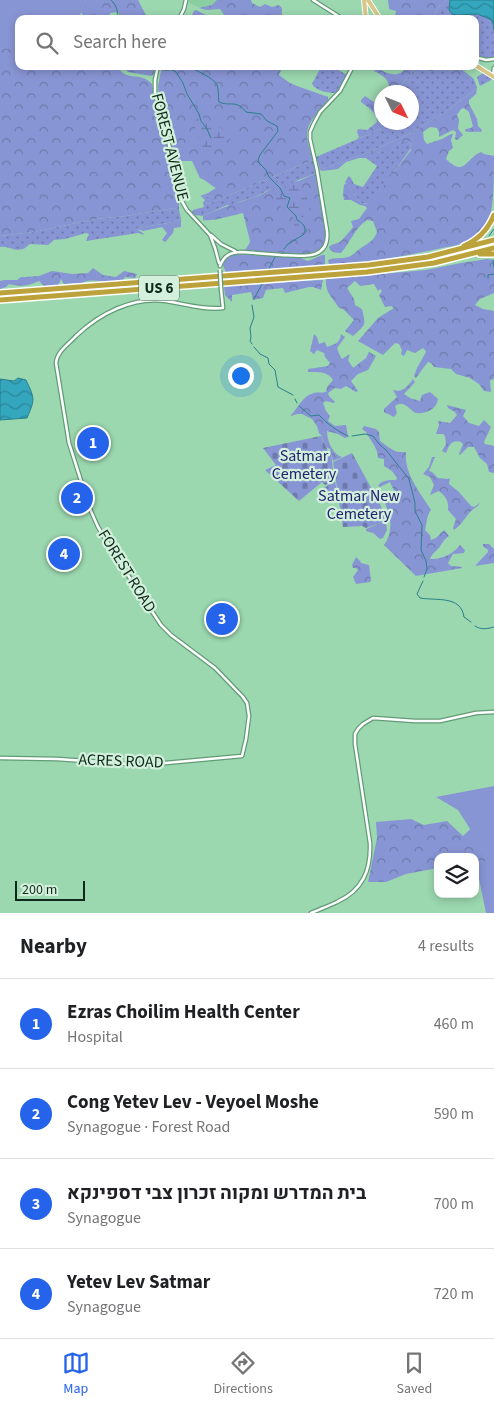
<!DOCTYPE html>
<html lang="en">
<head>
<meta charset="utf-8">
<style>
  body { margin:0; font-family:"Source Sans 3",Heebo,sans-serif; background:#f6f6f6; color:#202124 }
  .controls { position:absolute; right:15px; bottom:15px; display:grid; overflow:hidden; border-radius:10px; box-shadow:0 2px 8px #0003 }
  .controls button { width:45px; height:45px; display:grid; place-items:center; padding:0; border:0; border-bottom:1px solid #e0e0e0; background:#fff; color:#202124; font:25px sans-serif }
  .compass { position:absolute; left:374px; top:85px; width:45px; height:45px; border-radius:50%; background:#fff; box-shadow:0 2px 8px #0003; rotate:133deg }
  .scale { position:absolute; left:15px; bottom:12px; width:70px; box-sizing:border-box; padding-left:5px; border:2px solid #0f2819; border-top:0; font-size:14px; line-height:18px; white-space:nowrap; color:#0f2819; -webkit-text-stroke:4px #d2f0db; paint-order:stroke }
  .you { position:absolute; left:240px; top:375px; width:18px; height:18px; margin:-12px; border:4px solid #fff; border-radius:50%; background:#1a73e8; box-shadow:0 0 0 8px #1a73e833 }
  .badge { display:grid; place-items:center; width:32px; height:32px; border-radius:50%; background:#2563eb; color:#fff; font-size:16px; font-weight:700 }
  .pin { position:absolute; translate:-50% -50%; border:2px solid #fff; box-shadow:0 1px 5px #0006 }
  .list { margin:0; padding:0; list-style:none }
  h2 { display:flex; justify-content:space-between; align-items:center; height:65px; margin:0; padding:0 20px; font-size:21px }
  h2 small { font-size:16px; font-weight:400; color:#757577 }
  .list li { display:grid; grid-template-columns:32px 1fr auto; gap:15px; align-items:center; box-sizing:border-box; height:90px; padding:0 20px; border-top:1px solid #e0e0e0 }
  .list b { display:block; font-size:19px; white-space:nowrap }
  .list p { margin:0; font-size:16px; white-space:nowrap; color:#757577 }
  .list em { font-size:16px; font-style:normal; color:#757577 }
  .icon { flex:none; width:28px; height:28px; fill:none; stroke:currentColor; stroke-width:2; stroke-linecap:round; stroke-linejoin:round }
  .map { position:relative; flex:none; width:494px; height:913px; overflow:hidden }
  .search { position:absolute; background:#fff; box-shadow:0 2px 8px #0003; left:15px; right:15px; top:15px; height:55px; display:flex; align-items:center; gap:12px; box-sizing:border-box; padding:0 18px; border-radius:10px; color:#757577; font-size:19px }
  .sheet { height:425px; background:#fff }
  nav { display:flex; justify-content:space-around; align-items:center; box-sizing:border-box; height:70px; border-top:1px solid #e0e0e0; background:#fff; font-size:14px; color:#757577 }
  nav a { display:grid; justify-items:center; gap:2px }
  nav .on { color:#2563eb }
  .map>svg:first-child { display:block }
</style>
</head>
<body>
<div class="map">
<svg width="494" height="913" viewBox="0 0 494 913">
  <defs>
    <pattern id="grass-dots" width="8" height="8" patternUnits="userSpaceOnUse" patternTransform="scale(1.25)"><rect width="8" height="8" fill="#8895d4"/><path d="M2 2h.1M6 6h.1" fill="none" stroke="#6e7aab" stroke-width="1.8" stroke-linecap="round"/></pattern>
    <pattern id="forest-crowns" width="20" height="18" patternUnits="userSpaceOnUse" patternTransform="scale(1.25)"><rect width="20" height="18" fill="#8895d4"/><path d="M2 6a3 3 0 1 1 6 0M12 15a3 3 0 1 1 6 0" fill="none" stroke="#6e7aab"/></pattern>
    <pattern id="wetland-marsh" width="20" height="14" patternUnits="userSpaceOnUse" patternTransform="scale(1.25)"><rect width="20" height="14" fill="#8895d4"/><path d="M1 5h8M5 5V1M11 12h8M15 12V8" fill="none" stroke="#6e7aab"/></pattern>
    <pattern id="cemetery-stones" width="16" height="16" patternUnits="userSpaceOnUse" patternTransform="scale(1.25)"><rect width="16" height="16" fill="#8895d4"/><path d="M2 7V4a2 2 0 0 1 4 0v3zM10 15v-3a2 2 0 0 1 4 0v3z" fill="#6e7aab"/></pattern>
    <pattern id="water-waves" width="16" height="10" patternUnits="userSpaceOnUse" patternTransform="scale(1.25)"><rect width="16" height="10" fill="#34a6be"/><path d="M0 5q4-4 8 0t8 0" fill="none" stroke="#2a879a"/></pattern>
  </defs>
  <rect width="100%" height="100%" fill="#9bd7af"/>
  <path fill="#8acda1" d="M189,0H221L217,9L206,10L189,3Z"/>
  <path fill="url(#grass-dots)" d="M446,0H450L488,18L492,21L494,26V58H486L475,54V19H432L440,5L442,6Z
    M328,66L335,68L347,75L336,93C328,93 316,91 312,84L321,67Z
    M444,68L474,79L477,88L444,113L413,132L367,153L320,170L316,157L381,129L382,123L412,122V92H397L398,89L415,69L433,72Z
    M483,73L493,79L480,86L477,77Z
    M407,140H409L411,148L395,171L385,179V184L371,203L368,204L361,203L345,182L349,176L351,178L354,184L363,187L377,166L366,158L379,153V150H382Z
    M313,160L317,173L298,180L284,188V186L269,190L255,197L239,202L232,206L227,205L203,216L195,215L192,212L193,210L204,207L203,203L205,200L202,197L212,196L213,197L206,199V202L208,204Z
    M174,208L179,210L181,219L174,222L138,228L137,229L145,235L138,233L86,241L89,234L86,233L65,239L54,240L48,245L30,244C28,245 26,248 23,249C15,252 8,245 0,247V236L34,232L95,219L126,216Z
    M335,481L338,496L337,501L331,503L318,501C322,489 323,487 335,481Z"/>
  <path fill="url(#forest-crowns)" d="M71,0H138L148,19H120L119,14L117,12L110,13L109,19H85L81,12Z
    M217,0H251L252,3L260,7L265,4L272,7L279,5L282,8V19H227L220,9L206,10L199,8L212,5Z
    M388,0H446L442,6L440,5L432,19H396L395,17L396,11L389,9Z
    M0,31L19,34V66H117C120,70 123,74 127,75C137,78 144,75 152,84L164,131L179,203V210L174,208L126,216L95,219L34,232L0,236Z
    M121,66H156L153,75L151,76L128,72Z
    M162,66H283L279,75L290,83L297,86L328,97V100C321,110 307,121 307,135C307,143 311,152 313,160L208,204L206,202V199L212,197L213,196L202,197L200,196L208,193L216,188C210,185 206,180 200,178L192,161H175L167,122L159,100L158,86Z
    M377,66H379V69C389,75 400,78 407,66H457L469,75L474,79L464,77L446,68L433,72L415,69L402,84L397,92C387,92 391,84 385,78C382,75 378,73 374,71Z
    M477,88L476,94L469,100V104L477,119L478,126L482,130L481,132C476,131 469,133 465,131L466,129L471,128L473,126L469,112L464,108L461,109L457,115L459,120L458,129L463,135L457,140L455,139L456,132L453,130L439,137V132L437,128L430,127L423,132L424,140L427,144L442,139L451,134H453L451,140L453,148L449,151L446,159C465,178 466,158 481,152L484,154L494,156C494,175 494,201 490,217C486,227 479,235 470,240C459,246 445,247 433,250C399,257 364,264 329,264L328,260C335,257 341,259 348,257C353,256 356,251 361,248C368,243 374,241 377,232L373,221L367,220C353,230 351,242 341,253C337,253 329,252 329,247C333,243 337,244 341,241C345,237 350,231 353,227L351,221L359,219L367,208L365,206L360,205L351,200H344L343,194L344,185L346,183L361,203L368,204C376,199 374,194 379,189C381,187 383,186 385,184L384,179L395,171L411,150L410,142L407,140L382,151L379,150L378,157L373,156L366,158H359L346,162L338,169L322,171L320,170L367,153L413,132L444,113Z
    M365,96L381,107L382,128L375,132L357,139L359,137L357,132L358,129L367,130L377,122C377,113 368,107 361,102V100Z
    M317,173L326,235C325,241 323,248 317,251C305,258 260,251 245,250L249,244L250,241L243,213C234,215 211,222 203,220V216C220,208 237,203 255,197C265,194 273,186 283,185L284,187L289,183C296,183 309,176 317,173Z
    M181,219V227L174,228L173,233L165,242L162,240L167,233L162,227L143,231L137,229L138,228L174,222Z
    M237,254L300,258L308,261L322,255H325V265L226,272L223,266C224,258 230,255 237,254Z
    M487,259L494,260V293L480,299L475,305L483,309L494,311V379L491,380L490,381L491,392L484,391L479,384L470,378L456,374L451,369L434,367L431,363L428,362L424,367L416,378L414,376L417,368L426,352L425,350L423,348L415,353L407,350L404,356L401,354L402,350L399,344L395,343L383,355L358,341L378,318L394,308L391,306L385,307L379,295L382,291L380,289L378,291L374,284L360,286L355,281L347,288L354,299L355,305L362,309C366,326 366,324 353,336L345,331L354,320L343,309L339,308C332,297 325,293 326,279L426,270L461,263Z
    M93,268L103,275L116,277L124,271L137,274L135,278L125,277L123,280C118,281 111,282 106,282C98,281 90,279 82,283L64,284L61,279L58,286H44L39,281C28,286 21,287 9,284L6,287L0,289V281L4,280H17L21,277H25L39,276L52,271L72,274L88,273Z
    M323,280L321,290L313,287H309L285,293L283,288L266,290L263,298L253,300L251,292L232,295V302L225,295L224,287C257,285 290,281 323,280Z
    M314,334L317,337L319,344L325,342L327,347L337,343L340,339L341,334L345,337L337,348L340,356L342,359L350,354L348,360L353,368L366,358L369,352L376,356L368,370L358,374L351,381L358,391L356,392L346,386L341,389L335,388L328,393L329,396L335,402L334,403L326,401L323,403L326,411L330,416L328,421L335,426L346,425L348,437L345,438L338,434L327,431C327,440 332,454 342,457L333,461L330,449L326,447L321,435L319,433L317,426L312,419L302,414H297L291,416V415C299,407 302,396 314,393C317,392 322,393 326,392L327,387L333,380C328,371 317,372 308,372V369L328,366L330,363L325,357L324,353L317,350L314,354L310,351Z
    M413,379L415,382L404,394L410,398L420,401L422,395L430,392L438,399C437,409 426,414 416,413C409,410 404,399 395,406L397,413L394,417L384,412V409L397,397L393,390C403,393 407,387 413,379Z
    M447,405L466,410L463,416L469,423L479,426L484,420L491,427L484,442L485,444L494,446V473L489,472L487,464L480,458L474,447H468L460,455L459,454L463,444L461,442C452,439 449,445 446,453L442,451L446,444L445,436L443,434H436L439,425L438,421L450,423L457,415L455,412L448,408Z
    M364,426L376,429L379,432L380,441C384,444 393,451 398,452C401,452 404,452 406,452C404,474 420,492 431,510C426,517 427,523 425,530L430,535L431,540L436,538L444,530L449,536C443,540 442,544 438,549C434,553 432,554 430,559C441,560 453,554 460,545L465,550L464,553L453,554L448,563L451,566L462,567V568L416,576L384,545C394,531 391,516 384,501L395,493L390,482L380,487L378,486C381,480 390,480 396,480L397,478L392,471L384,466V459L378,458C378,448 370,440 366,432L362,429Z
    M432,457H435L429,471L432,472L438,478L448,479L450,478L449,484L459,492L471,506L474,507L480,503C478,507 474,508 471,511C465,518 461,525 454,530L453,528L456,519L448,510C449,501 446,497 439,491L430,495L434,485L430,477L423,474L429,467Z
    M383,522L386,523L387,530L383,538L380,539L373,533L366,531V529Z
    M483,544H489L494,549V563L475,566L488,552V550L483,546Z
    M356,557L360,561L361,563L369,565L371,581L370,582L356,584L353,577L358,570L356,568H353L352,565Z
    M494,806V909L486,870L475,866V857H438V868L406,874L386,882H368L377,838L376,822L411,819L424,825L447,821L463,836Z"/>
  <path fill="url(#wetland-marsh)" d="M200,112L205,120C220,123 227,136 240,142L234,143L230,139L227,140L226,144C213,145 210,144 204,158L203,157L202,150L203,145C195,132 191,127 200,112Z
    M269,174L278,182L283,189H285L290,186L301,182L302,183L300,187L304,189L305,196L311,204L309,209L302,212L303,216L309,223L308,230L301,241C287,240 297,228 294,219C291,212 281,209 277,202C274,198 274,192 272,187C271,184 269,180 267,177V175Z"/>
  <path fill="url(#cemetery-stones)" d="M321,436L328,451L331,452L334,481L325,485L322,482L299,501L265,470L276,465L263,448Z
    M352,453L380,504L386,521L366,528L362,526L343,527L333,462Z"/>
  <path fill="#8895d4" d="M0,0H90L77,19H19V48L3,49L0,45Z
    M196,10L208,16L207,19H190L194,11Z
    M494,786V913H486L476,864L490,860L458,810L436,797Z"/>
  <path fill="url(#water-waves)" stroke="#29808c" d="M450,0H494V30C493,28 494,26 493,23C492,18 482,17 478,14L457,15L452,14L449,10Z
    M18,378L26,380C35,399 35,399 27,418L0,420V379L14,381Z"/>
  <g fill="none" stroke-linecap="round" stroke-linejoin="round">
    <path stroke="#29808c" stroke-width="1" d="M111,0C117,6 118,10 117,19
      M188,66C196,71 213,77 217,85C219,90 218,96 219,102C230,107 236,99 246,112L261,114L267,121L277,126L278,131L260,155L258,160L259,163L266,170L269,177L280,188L284,196L290,198L287,207L296,216L297,220C303,223 308,228 303,235L288,244L284,249
      M161,67L163,70H169L172,66
      M170,69L176,72L183,83L187,94L199,114L201,121L207,129L211,138
      M489,236L494,229
      M493,260L494,267
      M269,269L275,257
      M488,278V275L494,274
      M254,299L262,284
      M252,344L250,341L251,337L250,328L254,317L252,305
      M254,347L260,354L268,358L269,364L275,370L278,387L293,395
      M295,399L297,403
      M299,406L311,416L319,415C327,424 337,431 348,436
      M352,436L365,434L373,436L379,444L386,450L409,479L415,503V511L422,525L421,550L426,561L427,569L424,577
      M423,581L417,594L420,598C436,601 461,595 464,617L471,622
      M475,626C481,630 487,629 494,627"/>
    <g stroke="#629c77" stroke-width="5">
      <path id="tertiary" d="M313,0L343,19
        M179,19L184,9L186,0
        M475,57L486,60L494,59
        M158,66L155,80V94L167,135L180,198L187,210L210,235L215,248L219,263
        M493,76L494,68
        M211,235L221,244L235,251
        M220,266C224,255 231,252 242,252C255,253 268,254 281,255C302,256 330,261 327,231L317,170L310,139V132L314,123L320,112L340,91L353,66
        M0,758L57,759L144,765L242,756L246,739L249,716L247,703L243,697L215,668L171,635L161,625L118,560L98,527L90,509L69,443L56,363C57,351 69,344 76,336C99,314 133,296 166,301C184,304 204,310 223,308L221,289
        M311,913C320,909 329,906 337,902C363,890 371,870 370,843L355,744V734L358,729L363,724L373,718L415,721H440L476,713L494,712"/>
    </g>
    <g stroke="#fff" stroke-width="6">
      <path id="primary" d="M364,0L366,19
        M368,0L380,19
        M475,65L494,77"/>
    </g>
    <g stroke="#fff" stroke-width="8">
      <path id="motorway" d="M464,246C478,240 488,230 494,215
        M480,254H494
        M0,293L369,265L428,257L494,240
        M0,300L367,272L434,263L494,248"/>
    </g>
    <use href="#tertiary" stroke="#fff" stroke-width="2.5"/>
    <use href="#primary" stroke="#d7c789" stroke-width="4"/>
    <use href="#motorway" stroke="#bca23a" stroke-width="5"/>
    <g stroke="#629c77" stroke-width="5" stroke-linecap="butt">
      <path id="tertiary-bridge" d="M220,270L221,289"/>
    </g>
    <use href="#tertiary-bridge" stroke="#fff" stroke-width="2.5"/>
  </g>
  <g text-anchor="middle" dominant-baseline="central" stroke-width="4.5" stroke-linejoin="round" paint-order="stroke">
    <rect fill="#d2f0db" stroke="#4a6453" stroke-width="1" x="139" y="275.5" width="40" height="25" rx="4"/>
    <g font-size="15" font-weight="bold" fill="#0f2819">
      <text x="159" y="288">US 6</text>
    </g>
    <g font-size="16" fill="#0f2819" stroke="#d2f0db">
      <text transform="translate(170 147) rotate(76)">FOREST AVENUE</text>
      <text transform="translate(127 571) rotate(58)">FOREST ROAD</text>
      <text transform="translate(121 761) rotate(2)">ACRES ROAD</text>
    </g>
    <g font-size="16" fill="#222273" stroke="#d2f0db">
      <text x="304" y="456">Satmar<tspan x="304" dy="18">Cemetery</tspan></text>
      <text x="359" y="496">Satmar New<tspan x="359" dy="18">Cemetery</tspan></text>
    </g>
  </g>
</svg>
<div class="controls">
<button><svg class="icon" aria-label="layers" viewBox="0 0 24 24"><path d="M12 4l9 5-9 5-9-5zM3 14l9 5 9-5"/></svg></button>
</div>
<svg class="compass" viewBox="-18 -18 36 36"><path d="M0-13l5 13h-10z" fill="#e53935"/><path d="M0 13l5-13h-10z" fill="#757577"/></svg>
<div class="scale">200 m</div>
<div class="you"></div>
<div class="pin badge" style="left:93px;top:443px">1</div>
<div class="pin badge" style="left:77px;top:498px">2</div>
<div class="pin badge" style="left:222px;top:619px">3</div>
<div class="pin badge" style="left:64px;top:554px">4</div>
<div class="search"><svg class="icon" aria-label="search" viewBox="0 0 24 24"><circle cx="10" cy="10" r="6"/><path d="M15 15l6 6"/></svg>Search here</div>
</div>
<section class="sheet">
<h2>Nearby<small>4 results</small></h2>
<ul class="list">
<li><span class="badge">1</span><div><b>Ezras Choilim Health Center</b><p>Hospital</p></div><em>460 m</em></li>
<li><span class="badge">2</span><div><b>Cong Yetev Lev - Veyoel Moshe</b><p>Synagogue · Forest Road</p></div><em>590 m</em></li>
<li><span class="badge">3</span><div><b>בית המדרש ומקוה זכרון צבי דספינקא</b><p>Synagogue</p></div><em>700 m</em></li>
<li><span class="badge">4</span><div><b>Yetev Lev Satmar</b><p>Synagogue</p></div><em>720 m</em></li>
</ul>
</section>
<nav>
<a class="on"><svg class="icon" aria-label="map" viewBox="0 0 24 24"><path d="M3 6l6-2 6 2 6-2v14l-6 2-6-2-6 2zM9 4v14M15 6v14"/></svg>Map</a>
<a><svg class="icon" aria-label="directions" viewBox="0 0 24 24"><path d="M12 3l9 9-9 9-9-9zM9 14v-3h6M13 9l2 2-2 2"/></svg>Directions</a>
<a><svg class="icon" aria-label="saved" viewBox="0 0 24 24"><path d="M7 4h10v16l-5-4-5 4z"/></svg>Saved</a>
</nav>
</body>
</html>
